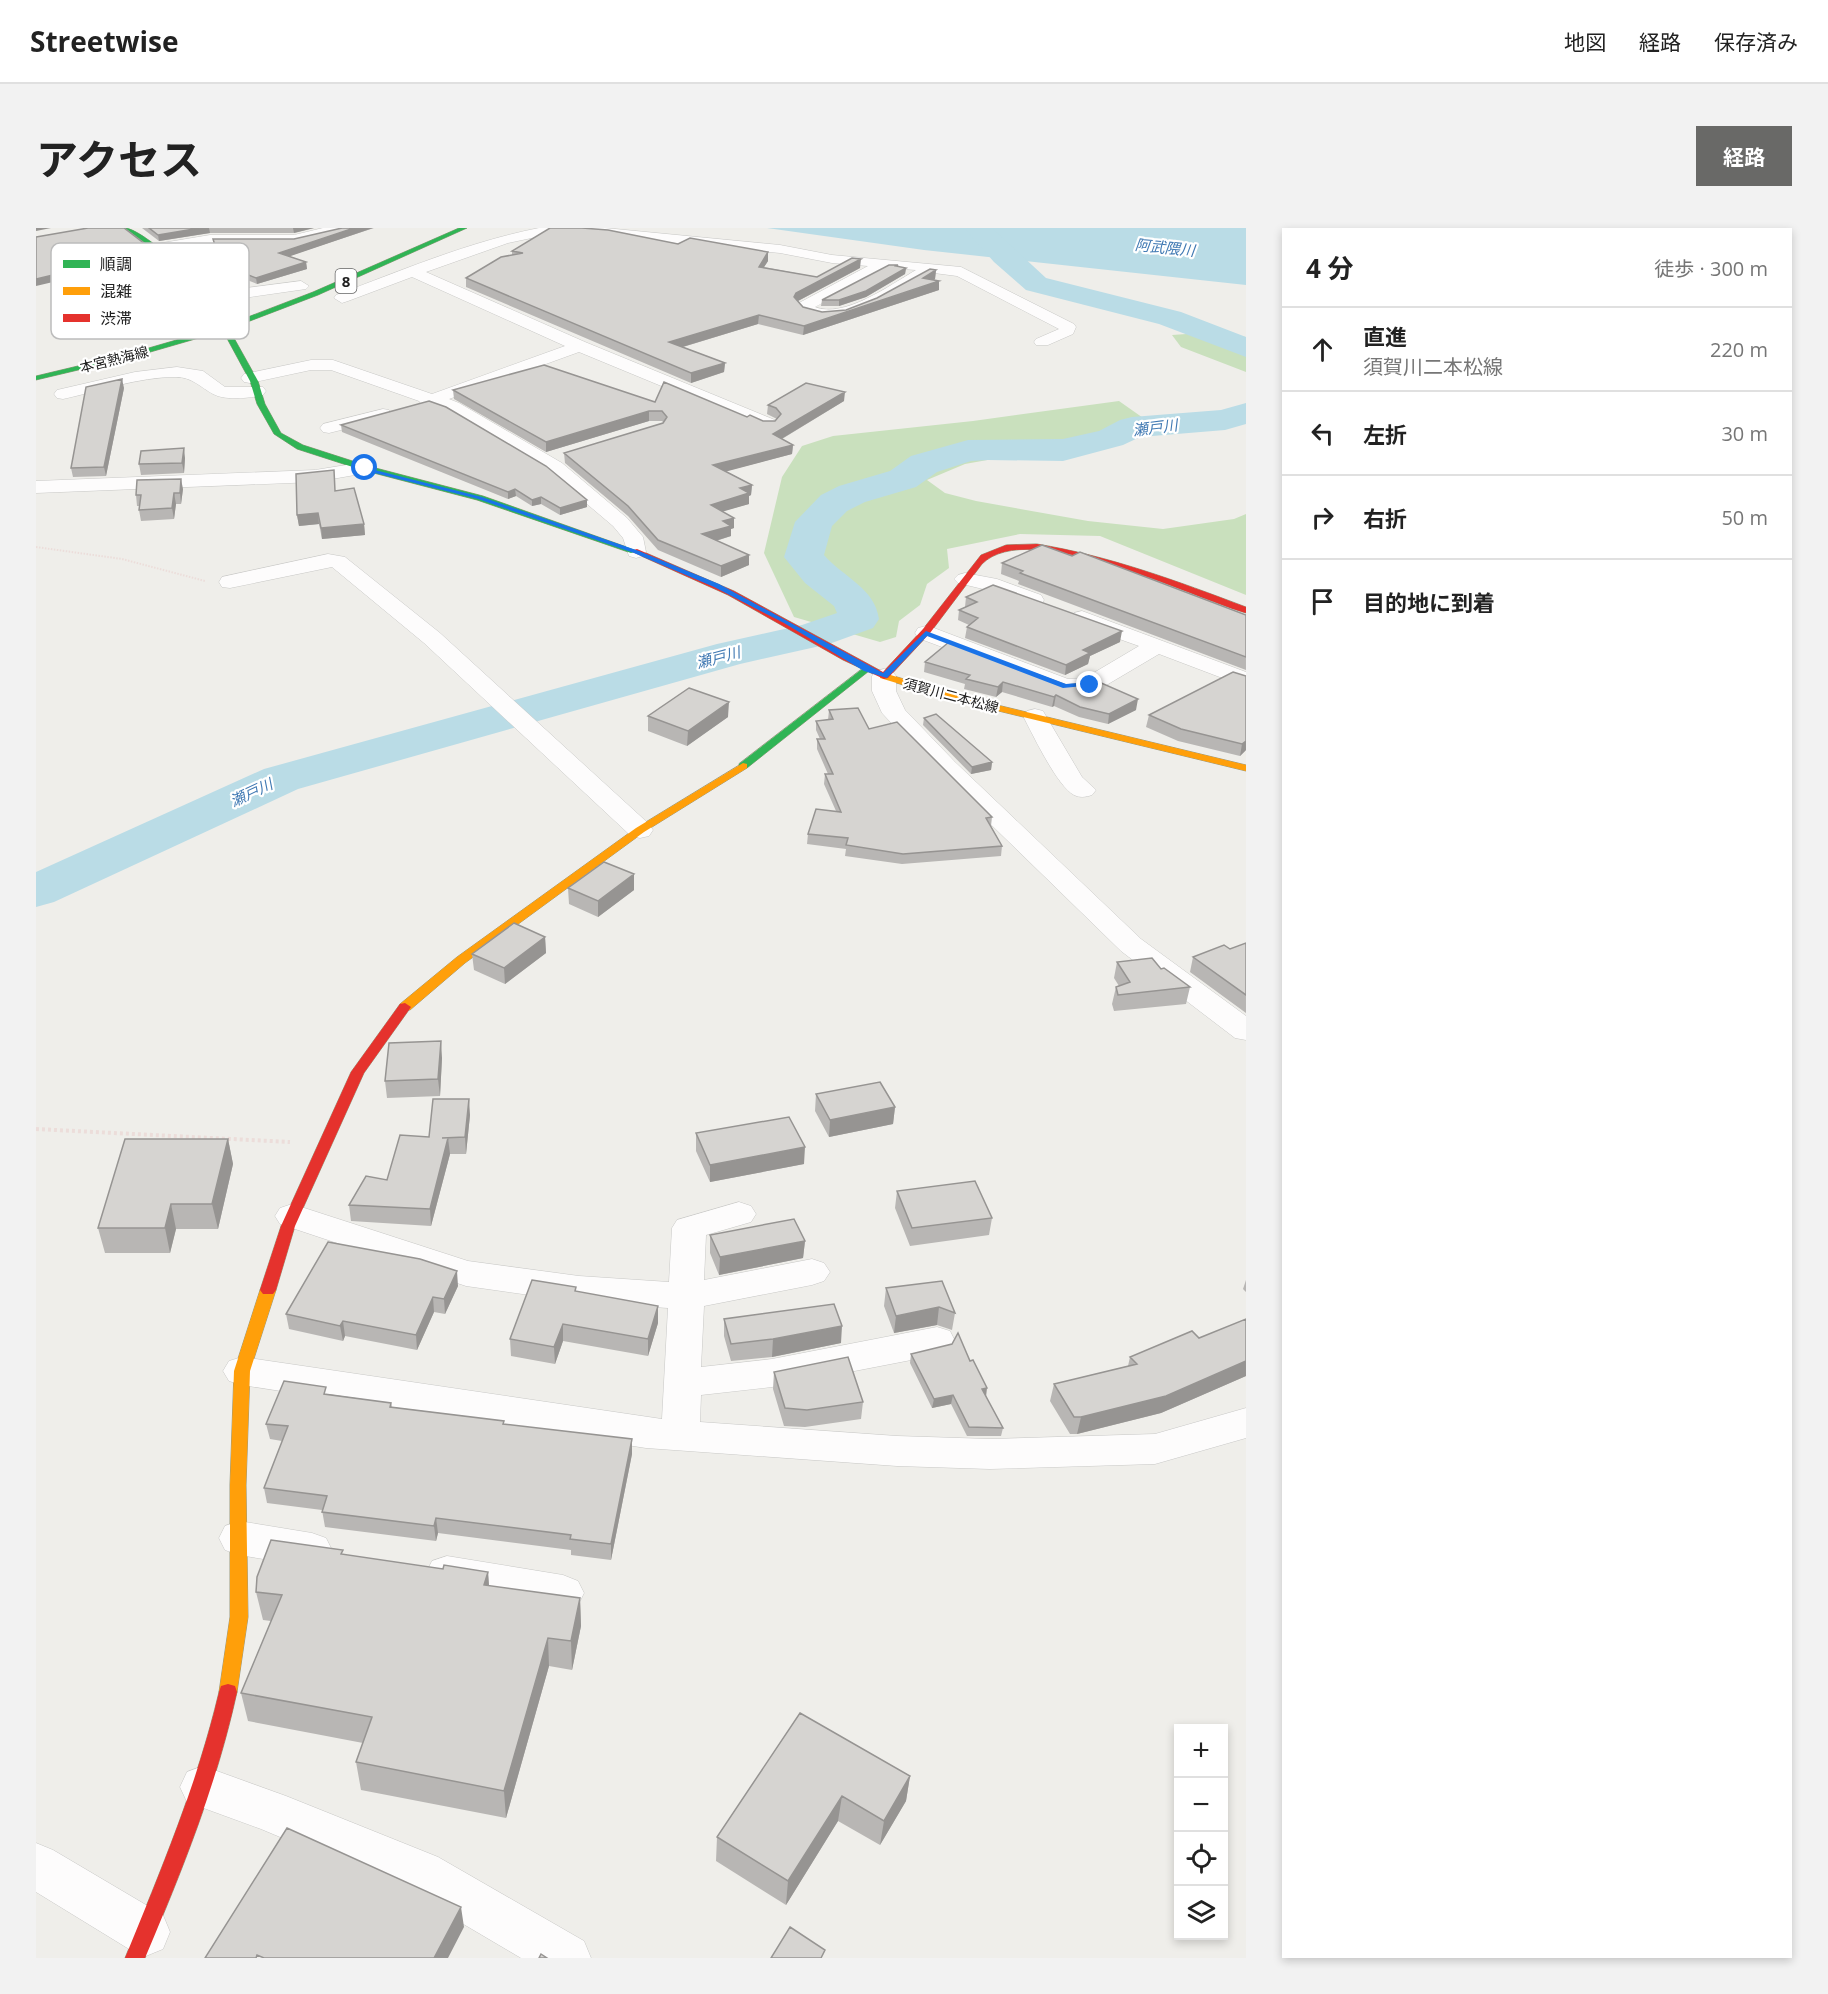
<!DOCTYPE html>
<html lang="ja">
<head>
<meta charset="utf-8">
<style>
  body { margin:0; font-family:"Open Sans","Noto Sans JP",sans-serif; background:#f2f2f2; color:#222 }
  .controls { position:absolute; right:18px; bottom:18px; display:grid; overflow:hidden; border-radius:0px; box-shadow:0 3px 9px #0003 }
  .controls button { width:54px; height:54px; display:grid; place-items:center; padding:0; border:0; border-bottom:2px solid #e0e0e0; background:#fff; color:#222; font:30px sans-serif }
  .stop { position:absolute; width:18px; height:18px; margin:-14px; border:4px solid #1a73e8; border-radius:50%; background:#fff }
  .stop.end { background:#1a73e8; border-color:#fff; box-shadow:0 2px 6px #0008 }
  .list { margin:0; padding:0; list-style:none }
  h2 { display:flex; justify-content:space-between; align-items:center; height:78px; margin:0; padding:0 24px; font-size:26px }
  h2 small { font-size:20px; font-weight:400; color:#767676 }
  .list li { display:grid; grid-template-columns:39px 1fr auto; gap:18px; align-items:center; box-sizing:border-box; height:84px; padding:0 24px; border-top:2px solid #e0e0e0 }
  .list b { display:block; font-size:22px; white-space:nowrap }
  .list p { margin:0; font-size:20px; white-space:nowrap; color:#767676 }
  .list em { font-size:20px; font-style:normal; color:#767676 }
  .icon { flex:none; width:33px; height:33px; fill:none; stroke:currentColor; stroke-width:2; stroke-linecap:round; stroke-linejoin:round }
  .map { position:relative; flex:none; width:1210px; height:1730px; overflow:hidden; border-radius:0px }
  header { display:flex; align-items:center; gap:36px; box-sizing:border-box; height:84px; padding:0 30px; background:#fff; border-bottom:2px solid #e0e0e0 }
  header strong { font-size:28px }
  nav { display:flex; gap:33px; margin-inline-start:auto; font-size:21px }
  .intro { display:flex; align-items:center; justify-content:space-between; box-sizing:border-box; height:144px; padding:0 36px }
  h1 { margin:0; font-size:42px }
  .button { padding:15px 27px; border-radius:0px; background:#696967; color:#fff; font-size:21px; font-weight:700 }
  main { display:flex; gap:36px; padding:0 36px }
  aside { flex:1; background:#fff; border-radius:0px; box-shadow:0 3px 9px #0003 }
  .map>svg:first-child { display:block }
</style>
</head>
<body>
<header>
<strong>Streetwise</strong>
<nav><a>地図</a><a>経路</a><a>保存済み</a></nav>
</header>
<div class="intro"><h1>アクセス</h1><a class="button">経路</a></div>
<main>
<div class="map">
<svg width="1210" height="1730" viewBox="0 0 1210 1730">
  <rect width="100%" height="100%" fill="#efeeea"/>
  <path fill="#c9e0bd" d="M1179,104L1210,109V144L1145,119L1136,107Z
    M1083,173L1110,192L1024,219L929,236L891,252L909,265L940,273L1052,293L1127,301L1198,291L1210,286V367L1064,308L984,306L911,321L913,340L891,356L884,377L863,393L860,409L844,414L758,389L728,325L746,249L766,218L797,208L937,193Z"/>
  <path fill="#badce6" d="M731,0H1210V57L888,22Z"/>
  <g fill="none" stroke-linecap="round" stroke-linejoin="round">
    <path fill="#badce6" fill-rule="evenodd" d="M928,0H956L1010,50L1145,84L1210,109V129L1123,96L990,62L958,34Z
      M1210,175V196L1189,202L1104,209L1087,217L1027,233L952,232L935,233L901,244L880,259L829,274L811,283L796,298L788,327C807,349 839,360 843,391L837,400L793,416L704,436L262,561L18,674L0,679V644L228,541L681,416L766,397L801,385L798,378L769,355L748,329L759,294L785,267L803,258L854,243L875,228L932,212L1027,211L1063,203L1084,192L1096,189L1185,182Z"/>
    <g stroke="#c8c8c6" stroke-width="1">
      <path id="street" d="M287,0H313L311,3L258,15H174L120,24L113,20L120,16L174,7H258Z
        M503,0H569L744,17L796,27L925,39L1038,96L1040,99L1037,106L1012,117H1000L998,114L1000,111L1023,101L921,48L898,45L839,77L809,89L786,91L768,86L759,79L761,76L832,38L796,35L744,25L524,4L472,15L390,44L549,114L739,192L742,196L739,200H727L543,124L413,171L423,175L526,235L591,290L607,309L610,324L607,328L600,330L593,328L587,310L577,298L512,243L411,183L386,177L383,173L295,142H275L214,155L208,154L205,150L208,146L275,132H297L396,166L529,118L376,49L312,73L306,75L298,70L300,67C367,42 432,14 503,0ZM852,40L880,42C854,57 808,91 779,79Z
        M265,53L273,58L270,61L172,75L164,70L172,65Z
        M141,139L167,143L189,159H227L230,163L227,167C215,170 189,173 177,166C164,159 156,149 140,149C102,149 64,163 27,171L21,170L18,166L21,162L99,144Z
        M347,181L353,182L356,186L353,190L293,205L287,204L284,200L287,196Z
        M329,234L336,236L338,240L336,244L279,254L0,265V253L279,242Z
        M292,326L309,329L404,405L613,596L617,602L613,608L604,610L595,608L388,415L296,339L194,360L186,359L183,354L186,349Z
        M929,345L961,351L1005,367L1008,372L1005,377L997,378L947,361L922,355L918,351L922,347Z
        M1046,383L1210,444V459L1123,426L1062,462L1029,465L882,410L879,405L882,400L890,398L898,400L1032,451L1049,450L1103,418L1038,395L1035,390L1038,385Z
        M848,441L856,443L860,448V463L869,482L919,534L1105,711L1210,788V812L1199,810L1085,723L901,544L846,485L836,463V448L840,443Z
        M999,481L1007,483L1046,549L1060,562L1056,567C1050,569 1044,570 1038,567C1021,558 997,507 987,488L991,483Z
        M703,974L715,978L720,986L715,994L670,1007L668,1052L776,1031L788,1035L794,1044L788,1053L776,1057L668,1078L665,1139L736,1131L901,1099L914,1103L919,1113L914,1123L901,1127L736,1159L665,1167L664,1194L861,1208L954,1211L1119,1206L1210,1180V1210L1119,1236L954,1241L861,1238L610,1220L206,1157L193,1153L187,1143L193,1133L206,1129L626,1191L632,1080L543,1074L430,1058L244,996L239,988L244,980L256,976L432,1033L543,1048L633,1054L636,1000L641,992Z
        M203,1293L276,1305L290,1310L296,1322L290,1334L276,1339L203,1327L189,1322L183,1310L189,1298Z
        M411,1328L527,1347L542,1353L548,1365L542,1377L527,1383L411,1362L396,1357L390,1345L396,1333Z
        M167,1538L250,1568L402,1629L548,1713L555,1730H485L368,1661L225,1601L151,1574L144,1559L151,1544Z
        M0,1615L17,1622L127,1687L134,1704L127,1721L110,1728L93,1721L0,1664Z"/>
    </g>
    <g stroke="#999a80" stroke-width="1">
      <path id="fast" d="M89,0C106,0 163,54 175,69C181,77 186,88 191,97L277,64L423,0H431L282,67L193,101L222,153L229,176L245,205L267,217L332,238L447,268L602,323L595,325L441,272L326,242L261,221L238,206L221,176L214,153L187,103L97,129L0,152V148L92,126L185,99L169,71L120,23Z
        M830,438L835,441L833,443L711,540H703V536Z"/>
    </g>
    <g stroke="#999a80" stroke-width="1">
      <path id="slow" d="M848,445L924,468L1210,537V543L917,472L844,450V446Z
        M707,535L711,536V540L608,604L429,735L374,782H364L363,779L364,776L421,729L600,600Z
        M232,1057L237,1058L240,1062L214,1143L210,1257L212,1389L201,1464L199,1470L192,1472L185,1470L183,1464L194,1389V1257L198,1143L224,1062L227,1058Z"/>
    </g>
    <g stroke="#999a80" stroke-width="1">
      <path id="jam" d="M1001,316C1074,328 1141,353 1210,379V385C1155,369 993,289 946,336L894,405L852,450L848,451L807,432L692,367L594,323L601,321L698,363L847,444L887,401L945,327L970,317Z
        M369,775L375,779L328,845L259,998L240,1062L237,1066H227L224,1062L245,998L315,844L364,776Z
        M192,1456L199,1458L201,1464C181,1556 146,1643 109,1730H89C125,1642 161,1557 183,1464L185,1458Z"/>
    </g>
    <path stroke="#ecddda" stroke-width="2" stroke-dasharray="1.5 1.5" stroke-linecap="butt" d="M0,319L86,331L169,353"/>
    <path stroke="#ecddda" stroke-width="4" stroke-dasharray="3 3" stroke-linecap="butt" d="M0,901L254,914"/>
    <use href="#street" fill="#fdfcfc" fill-rule="evenodd"/>
    <use href="#fast" fill="#30b455" fill-rule="evenodd"/>
    <use href="#slow" fill="#ff9f0a" fill-rule="evenodd"/>
    <use href="#jam" fill="#e5322d" fill-rule="evenodd"/>
  </g>
  <path fill="#b8b6b4" d="M106,0H278L258,5H174L123,13Z
    M306,0H338L253,28L270,34L271,41L221,56L186,42L178,17L177,11H258Z
    M476,23L732,33L728,39L781,49L824,40L762,73L767,79L786,84L810,82L841,70L900,42L899,51L898,52L903,53V62L767,107L722,96L647,119L689,135L688,144L655,155L430,59V50L476,27Z
    M862,39L870,40L869,46L830,69L803,78H785L786,72Z
    M88,160L70,248L37,249L35,240Z
    M417,162L619,174L711,189L727,193H739L741,191L731,186L732,177L808,173L746,211L757,217L756,226L690,243L716,257L715,267L713,268V276L687,283L698,300L695,301V308L680,313L713,337L685,349L622,322L592,288L529,235L528,225L627,195V194L626,193H613L510,224L418,171Z
    M305,197L551,279L524,287L505,276L496,278L480,268L472,271L306,204Z
    M149,230L148,245L105,247L103,236Z
    M147,261L145,276H140L138,291L105,293L103,282V278H101L100,267Z
    M300,263L328,296L329,307L286,311L283,296L263,298L261,287Z
    M966,335L1210,387V442L982,356L983,353L965,346Z
    M930,369L1084,414L1054,428L1052,436L1029,447L929,410L931,399L933,397L922,392L923,382L929,379Z
    M889,434L1030,457L1100,482L1072,496L1043,489L1018,478L1016,479L966,464L960,469L928,461L929,456L888,444Z
    M1210,448V522L1204,528L1142,513L1110,499L1113,487Z
    M793,482L833,501L956,589L955,598L966,618L965,628L866,636L809,628L810,621L771,616L772,606L800,583L788,556L789,546H792L781,521V511H784L780,502V493L792,492Z
    M612,488L692,489L651,518L612,503Z
    M888,490L956,534L955,542L935,546L887,497Z
    M532,660L598,662L562,689L533,676Z
    M509,709L510,725L469,756L438,742L436,726Z
    M1210,715V785L1154,744L1157,729L1194,721Z
    M1081,734L1125,741L1154,759L1150,776L1078,783L1076,776L1080,759L1083,758L1078,750Z
    M406,830L404,868L351,870L349,853Z
    M780,866L859,879L857,896L793,909L779,883Z
    M434,887L430,926H414L395,998L315,993L313,977L351,952L393,909Z
    M660,905L768,936L674,954L660,923Z
    M192,911L197,936L182,1001H140L134,1025H69L62,1000Z
    M861,963L956,990L953,1007L874,1018L859,980Z
    M674,1007L769,1013L767,1030L683,1047L674,1025Z
    M1210,1052V1064L1207,1061Z
    M422,1058L409,1086L398,1084L381,1122L309,1108L307,1113L253,1101L250,1086Z
    M850,1060L919,1085L916,1102L901,1097L858,1105L848,1078Z
    M540,1064L622,1078V1095L612,1128L527,1113L519,1136L475,1128L474,1111Z
    M688,1091L805,1115L736,1129L695,1133L688,1108Z
    M1210,1091V1148L1125,1185L1041,1206H1034L1014,1173L1018,1156L1092,1138L1094,1129L1163,1110Z
    M875,1126L934,1133L950,1168L967,1200L965,1208H931L915,1176L896,1180L874,1135Z
    M738,1144L827,1174L825,1191L769,1199L748,1198L737,1161Z
    M292,1166L355,1175L356,1179L468,1193V1196L596,1226L575,1332L535,1327V1322L402,1305L400,1313L289,1299L286,1282L231,1275L228,1260L246,1213L234,1211L230,1196Z
    M307,1327L407,1341L452,1344L453,1358L544,1370L545,1398L536,1442L513,1438L470,1590L325,1562L320,1534L327,1515L212,1493L205,1465L235,1393L227,1392L220,1364Z
    M764,1485L874,1548L870,1573L844,1617L802,1593L750,1677L680,1633L681,1609Z"/>
  <path fill="#969492" d="M0,0H15L0,3Z
    M164,0H173L174,5L123,13L122,7Z
    M257,0H278L258,5Z
    M318,0H337L243,32V25Z
    M118,23L119,30L0,58V51Z
    M732,24V33L723,47V39Z
    M825,31L824,40L760,74L758,69L760,65Z
    M270,34L271,41L221,56L220,50Z
    M870,40L869,46L830,69L803,78V72Z
    M900,42L899,51L887,58L903,53V62L767,107L768,98L886,59L887,50Z
    M723,87L722,96L633,123V114Z
    M689,135L688,144L655,155V145Z
    M86,151L88,160L70,248L68,239Z
    M809,164L808,173L737,216V206Z
    M613,183V193L510,224V214Z
    M757,217L756,226L677,247V237Z
    M148,220L149,230L148,245L146,235Z
    M145,251L147,261L145,276L144,265Z
    M716,257L715,267L713,268V276L675,287V277L704,260Z
    M479,261L480,268L472,271V264Z
    M138,265L140,276L138,291L136,280Z
    M505,269V276L496,278V272Z
    M551,272V279L524,287V280Z
    M282,285L283,296L263,298L261,287Z
    M698,290V300L695,301V308L666,317V306L687,293Z
    M328,296L329,307L286,311L285,300Z
    M713,327V337L685,349V338Z
    M1086,403L1084,414L1054,428L1052,436L1029,447L1030,437L1047,422Z
    M967,454L966,464L960,469L962,459Z
    M1020,467L1018,478L1016,479L1018,469Z
    M1102,471L1100,482L1072,496L1073,486Z
    M693,474L692,489L651,518L652,503Z
    M1210,513V522L1204,528L1206,516Z
    M956,534L955,542L935,546L936,539Z
    M598,646V662L562,689V673Z
    M509,709L510,725L469,756L468,740Z
    M405,813L406,830L404,868L402,851Z
    M433,871L434,887L430,926L429,909Z
    M859,879L857,896L793,909L794,892Z
    M412,910L414,926L395,998L394,981Z
    M192,911L197,936L182,1001L176,976Z
    M769,919L768,936L674,954V937Z
    M135,976L140,1001L134,1025L129,1000Z
    M769,1013L767,1030L683,1047L684,1029Z
    M421,1043L422,1058L409,1086L408,1071Z
    M397,1069L398,1084L381,1122L380,1107Z
    M622,1078V1095L612,1128V1111Z
    M903,1079L901,1097L858,1105L860,1088Z
    M307,1093L309,1108L307,1113L304,1098Z
    M527,1096V1113L519,1136L518,1119Z
    M806,1098L805,1115L736,1129L737,1111Z
    M1210,1133V1148L1125,1185L1041,1206L1045,1189Z
    M951,1160L950,1169L946,1161Z
    M917,1167L915,1176L896,1180L898,1171Z
    M596,1211V1226L575,1332V1316Z
    M400,1290L402,1305L400,1313L398,1298Z
    M452,1344L454,1373L448,1357Z
    M544,1370L545,1398L536,1442L535,1413Z
    M512,1410L513,1438L470,1590L468,1563Z
    M874,1548L870,1573L844,1617L848,1593Z
    M806,1568L802,1593L750,1677L752,1653Z
    M425,1679L428,1699L412,1730H398Z"/>
  <path fill="#d6d4d1" stroke="#969492" stroke-width="1.5" d="M52,0H88L118,23L0,51V9Z
    M113,0H164L122,7Z
    M306,0H318L243,25L270,34L220,50L185,36L177,11H258Z
    M514,0H546L572,2L642,16L654,10L732,24L723,39L781,49L816,30L825,31L760,65L758,69L767,79L786,84L810,82L841,70L894,41L900,42L887,50L903,53L768,98L723,87L633,114L689,135L655,145L430,50L465,29L487,25L476,23Z
    M853,37H862L860,38L870,40L830,63L803,72H786Z
    M508,137L619,174L628,154L711,189L714,187L727,193H739L745,186L740,180L732,177L770,155L809,164L737,206L757,217L677,237L716,257L704,260L713,265L675,277L698,290L687,293L695,298L666,306L713,327L685,338L622,312L592,278L528,225L627,195L631,189L626,183H613L510,214L417,162Z
    M86,151L68,239L35,240L50,159Z
    M393,173L410,179L510,238L551,272L524,280L505,269L496,272L479,261L472,264L305,197Z
    M148,220L146,235L103,236L105,223Z
    M298,242L299,263L318,260L328,296L285,300L282,285L261,287L260,246Z
    M145,251L144,265H138L136,280L103,282L105,267H100L101,252Z
    M1006,317L1036,328L1044,324L1210,387V429L984,345L987,343L966,335Z
    M957,357L1086,403L1047,422L1054,425L1030,437L931,399L942,390L923,382L941,374L930,369Z
    M913,414L1030,457L1063,454L1102,471L1073,486L1044,479L1020,467L1018,469L967,454L962,459L930,451L934,447L889,434Z
    M1197,444L1210,448V513L1206,516L1145,501L1113,487Z
    M653,460L693,474L652,503L612,488Z
    M822,480L833,501L861,494L956,589L950,590L966,618L867,626L810,617L812,610L772,606L780,581L805,584L789,546H797L781,511H789L780,493L797,491L793,482Z
    M900,486L956,534L936,539L888,490Z
    M568,634L598,646L562,673L532,660Z
    M478,695L509,709L468,740L436,726Z
    M1210,715V767L1157,729L1188,717L1194,721Z
    M1116,730L1125,741L1128,740L1154,759L1082,767L1080,759L1094,754L1081,734Z
    M405,813L402,851L349,853L353,815Z
    M844,854L859,879L794,892L780,866Z
    M397,871H433L429,909L406,910H412L394,981L313,977L330,948L351,952L364,907L393,909Z
    M753,889L769,919L674,937L660,905Z
    M89,911H192L176,976H135L129,1000H62Z
    M939,953L956,990L876,1000L861,963Z
    M758,991L769,1013L684,1029L674,1007Z
    M292,1014L384,1031L421,1043L408,1071L397,1069L380,1107L307,1093L304,1098L250,1086Z
    M496,1052L540,1059L539,1063L622,1078L612,1111L527,1096L518,1119L474,1111Z
    M906,1053L919,1085L903,1079L860,1088L850,1060Z
    M798,1076L806,1098L737,1111L695,1116L688,1091Z
    M1210,1091V1133L1130,1168L1045,1189H1038L1018,1156L1101,1136L1094,1129L1156,1103L1163,1110Z
    M922,1105L934,1133L937,1132L951,1160L946,1161L967,1200L933,1199L917,1167L898,1171L875,1126L916,1116Z
    M812,1129L827,1174L771,1182L749,1180L738,1144Z
    M248,1153L290,1159L288,1166L355,1175L354,1179L468,1193L467,1196L596,1211L575,1316L534,1311L535,1307L400,1290L398,1298L286,1284L291,1268L228,1260L252,1198L230,1196Z
    M235,1312L307,1322L305,1326L407,1341L408,1337L452,1344L448,1357L544,1370L535,1413L512,1410L468,1563L320,1534L336,1489L205,1465L246,1367L220,1364L221,1349Z
    M764,1485L874,1548L848,1593L806,1568L752,1653L681,1609Z
    M251,1600L425,1679L398,1730H228L221,1727L220,1730H169Z
    M754,1699L789,1722L785,1730H735Z
    M505,1726L511,1730H503Z"/>
  <path fill="#1a73e8" d="M327,239L446,269L603,323L683,356L847,445L890,403L1030,456L1054,454L1058,457L1027,460L891,408L851,450L828,443L748,395L678,359L598,325L442,271L327,242Z"/>
  <g text-anchor="middle" dominant-baseline="central" stroke-width="4.5" stroke-linejoin="round" paint-order="stroke">
    <g font-size="14" fill="#212121" stroke="#fff">
      <text transform="translate(78 131) rotate(-14)">本宮熱海線</text>
      <text transform="translate(915 467) rotate(15)">須賀川二本松線</text>
    </g>
    <g font-size="15" font-style="italic" fill="#4079b3" stroke="#fff">
      <text transform="translate(1129 19) rotate(6)">阿武隈川</text>
      <text transform="translate(1119 199) rotate(-7)">瀬戸川</text>
      <text transform="translate(682 429) rotate(-15)">瀬戸川</text>
      <text transform="translate(215 564) rotate(-25)">瀬戸川</text>
    </g>
    <rect fill="#fff" stroke="#646464" stroke-width="1.5" x="299.5" y="41" width="21" height="24" rx="4.5"/>
    <g font-size="15" font-weight="bold" fill="#212121">
      <text x="310" y="53">8</text>
    </g>
  </g>
  <rect x="15" y="15" width="198" height="96" rx="9" fill="#fff" stroke="#bcbcbc" stroke-width="1.5"/>
  <rect x="27" y="32" width="27" height="8" fill="#30b455"/>
  <rect x="27" y="59" width="27" height="8" fill="#ff9f0a"/>
  <rect x="27" y="86" width="27" height="8" fill="#e5322d"/>
  <g font-size="16" fill="#212121">
    <text x="64" y="42">順調</text>
    <text x="64" y="69">混雑</text>
    <text x="64" y="96">渋滞</text>
  </g>
</svg>
<div class="controls">
<button>+</button>
<button>−</button>
<button><svg class="icon" aria-label="locate" viewBox="0 0 24 24"><circle cx="12" cy="12" r="6"/><path d="M12 2v4M12 18v4M2 12h4M18 12h4"/></svg></button>
<button><svg class="icon" aria-label="layers" viewBox="0 0 24 24"><path d="M12 4l9 5-9 5-9-5zM3 14l9 5 9-5"/></svg></button>
</div>
<div class="stop" style="left:329px;top:240px"></div>
<div class="stop end" style="left:1054px;top:457px"></div>
</div>
<aside>
<h2>4 分<small>徒歩 · 300 m</small></h2>
<ul class="list">
<li><svg class="icon" aria-label="ahead" viewBox="0 0 24 24"><path d="M12 20V5M6 11l6-6 6 6"/></svg><div><b>直進</b><p>須賀川二本松線</p></div><em>220 m</em></li>
<li><svg class="icon" aria-label="left" viewBox="0 0 24 24"><path d="M17 20v-9H6M10 6l-5 5 5 5"/></svg><div><b>左折</b></div><em>30 m</em></li>
<li><svg class="icon" aria-label="right" viewBox="0 0 24 24"><path d="M7 20v-9h11M14 6l5 5-5 5"/></svg><div><b>右折</b></div><em>50 m</em></li>
<li><svg class="icon" aria-label="arrive" viewBox="0 0 24 24"><path d="M6 21V4h12l-3 4 3 4H6"/></svg><div><b>目的地に到着</b></div></li>
</ul>
</aside>
</main>
</body>
</html>
